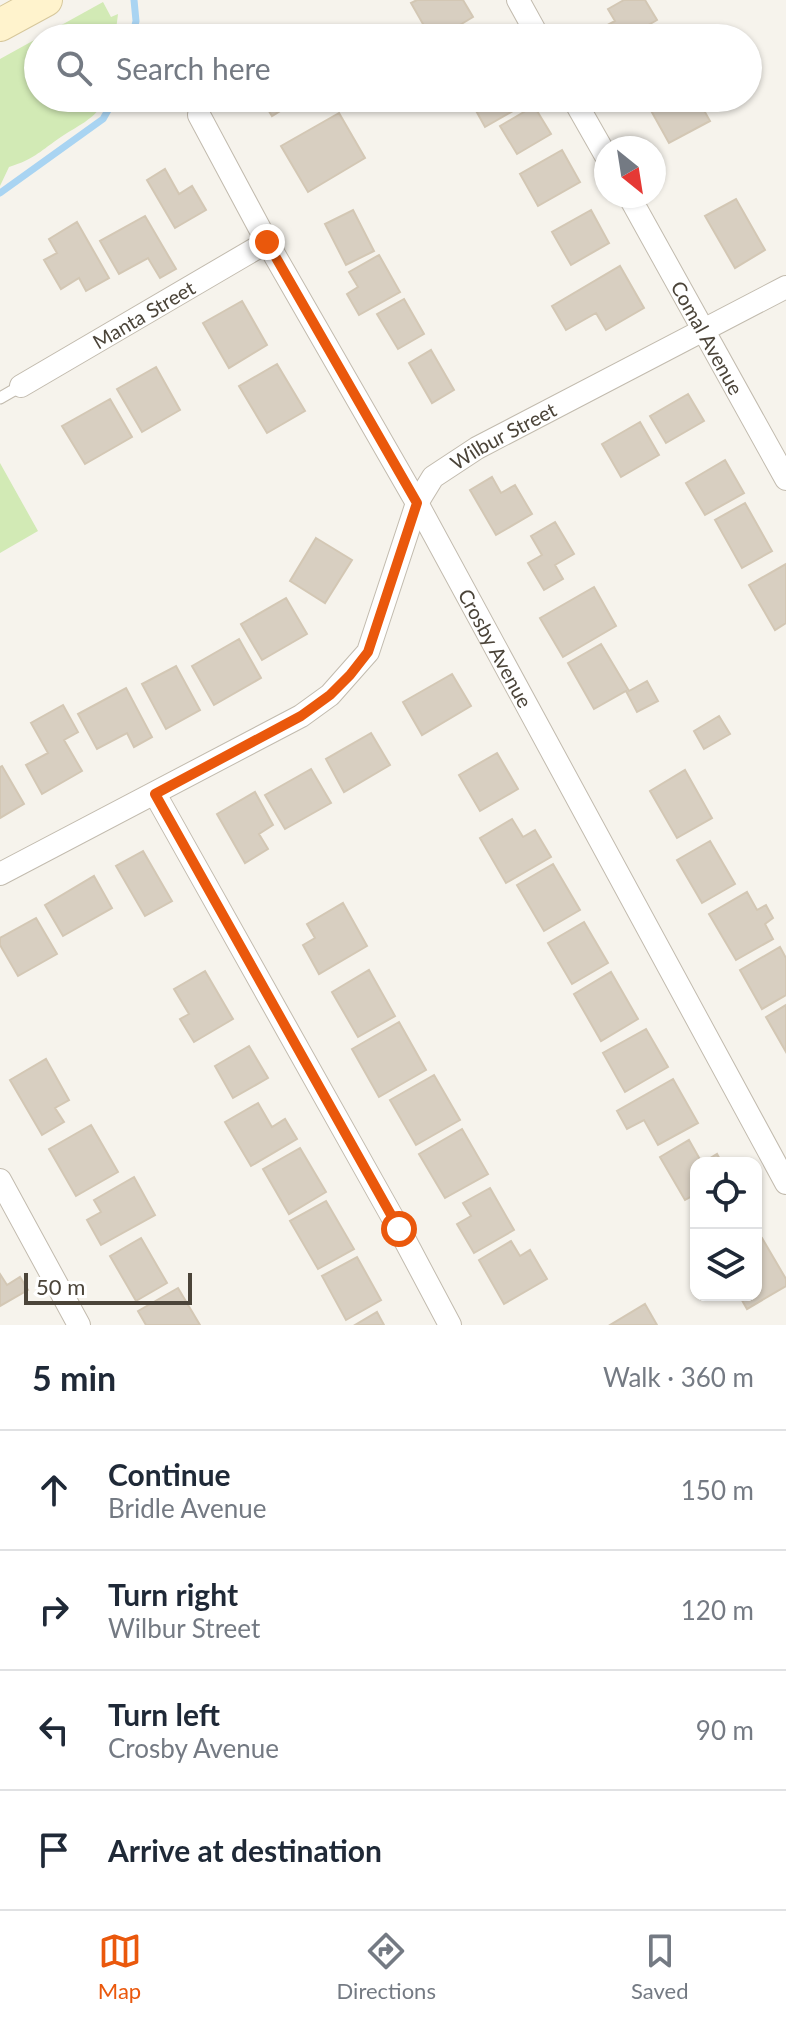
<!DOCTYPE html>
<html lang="en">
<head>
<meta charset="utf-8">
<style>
  body { margin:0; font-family:Lato,sans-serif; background:#f6f6f7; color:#1f2937 }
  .controls { position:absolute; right:24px; bottom:24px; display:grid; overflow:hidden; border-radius:16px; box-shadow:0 2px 6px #0004 }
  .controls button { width:72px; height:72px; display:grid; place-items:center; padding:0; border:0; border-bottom:2px solid #e0e1e3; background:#fff; color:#1f2937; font:40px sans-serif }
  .compass { position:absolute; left:594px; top:136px; width:72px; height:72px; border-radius:50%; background:#fff; box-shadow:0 2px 6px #0004; rotate:150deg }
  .scale { position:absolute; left:24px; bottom:20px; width:168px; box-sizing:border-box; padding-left:8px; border:4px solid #4b4439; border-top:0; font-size:22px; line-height:28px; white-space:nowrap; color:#4b4439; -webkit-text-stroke:6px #fff; paint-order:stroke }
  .stop { position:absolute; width:24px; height:24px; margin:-18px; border:6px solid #ea580c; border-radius:50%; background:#fff }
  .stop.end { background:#ea580c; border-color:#fff; box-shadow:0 2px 8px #0008 }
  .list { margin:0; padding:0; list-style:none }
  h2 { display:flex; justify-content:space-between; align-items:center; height:104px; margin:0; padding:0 32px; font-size:34px }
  h2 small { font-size:26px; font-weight:400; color:#747a83 }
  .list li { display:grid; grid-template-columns:52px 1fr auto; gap:24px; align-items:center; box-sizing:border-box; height:120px; padding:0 32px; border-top:2px solid #e0e1e3 }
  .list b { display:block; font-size:30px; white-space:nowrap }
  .list p { margin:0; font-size:26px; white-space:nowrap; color:#747a83 }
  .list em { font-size:26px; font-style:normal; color:#747a83 }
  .icon { flex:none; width:44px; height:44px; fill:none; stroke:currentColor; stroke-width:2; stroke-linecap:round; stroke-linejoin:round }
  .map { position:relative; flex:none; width:786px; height:1325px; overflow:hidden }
  .search { position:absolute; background:#fff; box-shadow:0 2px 6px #0004; left:24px; right:24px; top:24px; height:88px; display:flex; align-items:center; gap:20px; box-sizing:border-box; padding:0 28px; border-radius:44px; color:#747a83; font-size:30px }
  .sheet { height:584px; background:#fff }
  nav { display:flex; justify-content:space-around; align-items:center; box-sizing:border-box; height:112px; border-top:2px solid #e0e1e3; background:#fff; font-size:22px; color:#747a83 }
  nav a { display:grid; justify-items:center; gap:4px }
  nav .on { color:#ea580c }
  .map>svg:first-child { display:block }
</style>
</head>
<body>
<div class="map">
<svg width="786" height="1325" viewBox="0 0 786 1325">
  <rect width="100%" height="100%" fill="#f6f3ec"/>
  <path fill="#d2eab5" d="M103,2L111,17L118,14L115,38H38V98H106C96,120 76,126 58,139C38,153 34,159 9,167L0,186V59Z
    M0,463L38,531L0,553Z"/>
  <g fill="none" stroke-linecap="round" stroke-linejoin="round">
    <path stroke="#a9d4f2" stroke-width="7" d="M132,38L136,21L134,0
      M0,193L103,119L115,98"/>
  </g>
  <path fill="#d8cfc1" stroke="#d3c7b4" stroke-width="2" d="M417,0H463L473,17L438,38H431L411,3Z
    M624,0H645L657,20L626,38H607L602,28L615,21L608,9Z
    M261,98H301L272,116Z
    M469,98H524L527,103L485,127Z
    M644,98H697L710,121L669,143Z
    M534,106L551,134L517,154L500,126Z
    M339,113L365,158L308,192L281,146Z
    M562,150L580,182L538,206L520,174Z
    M165,169L179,194L192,186L206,210L175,228L147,180Z
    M736,199L765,250L735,268L705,216Z
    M353,210L374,251L346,265L325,224Z
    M591,210L609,243L571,265L552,232Z
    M145,216L176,269L160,278L148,258L119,274L100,241Z
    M77,222L109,278L86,291L79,278L61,289L44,260L57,253L49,239Z
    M379,255L400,292L359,315L347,294L358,287L349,272Z
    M620,266L644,308L606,330L596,313L566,330L552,306Z
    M404,299L424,334L398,349L377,314Z
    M242,301L267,345L229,368L203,323Z
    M431,350L454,390L432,403L409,363Z
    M277,364L305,411L267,433L239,386Z
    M156,367L180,410L142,432L117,389Z
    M688,394L704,421L666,443L650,416Z
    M110,399L132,437L85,464L62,426Z
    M640,422L659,455L621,477L602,444Z
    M725,460L744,493L705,515L686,483Z
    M492,477L501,493L515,485L532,514L496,535L470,490Z
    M745,503L772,551L742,568L715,520Z
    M555,522L574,554L555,565L563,579L544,590L528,563L542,555L531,536Z
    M316,538L352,560L325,603L290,581Z
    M786,564V623L775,630L749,585Z
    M594,587L616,626L563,657L540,618Z
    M286,598L307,634L262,660L241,624Z
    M239,639L261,678L214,705L192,666Z
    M601,644L629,691L647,681L658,701L637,712L626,691L594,709L568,663Z
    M176,666L200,710L166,729L142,684Z
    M452,674L471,706L422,735L403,702Z
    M126,688L152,737L134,747L127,733L97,749L78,714Z
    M63,705L78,732L64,740L82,771L42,794L26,765L48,753L31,723Z
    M719,716L730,734L704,749L694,731Z
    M371,733L390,765L344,792L326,759Z
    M497,753L518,789L480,811L459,775Z
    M2,766L24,804L0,818V767Z
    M311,769L331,803L285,829L265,795Z
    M685,770L712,818L677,838L650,791Z
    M255,792L273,825L259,834L268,849L245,863L217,814Z
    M512,819L523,837L535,830L551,857L506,883L480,838Z
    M710,841L735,884L702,903L677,860Z
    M143,851L172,901L145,916L116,866Z
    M553,864L580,910L544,931L517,885Z
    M94,876L112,908L63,936L45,905Z
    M747,892L757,910L766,905L773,918L765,924L773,939L736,960L709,914Z
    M343,903L367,946L319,974L303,945L315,938L307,924Z
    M36,918L57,954L18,976L0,945V938Z
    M584,922L608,963L572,984L548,943Z
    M780,947L786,958V995L762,1009L740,970Z
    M369,970L395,1016L358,1037L332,992Z
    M205,971L233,1019L194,1042L180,1019L189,1014L174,989Z
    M611,972L638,1019L601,1041L574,994Z
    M786,1005V1052L766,1017Z
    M399,1022L426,1070L379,1097L352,1049Z
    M646,1029L668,1067L625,1092L603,1053Z
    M249,1046L268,1078L233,1098L215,1066Z
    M46,1059L69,1100L55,1108L64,1122L42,1135L10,1080Z
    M434,1075L460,1120L416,1145L390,1100Z
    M673,1079L698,1123L658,1145L644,1120L627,1129L617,1111Z
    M258,1103L272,1127L285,1119L297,1139L251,1166L225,1122Z
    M91,1125L118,1172L76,1196L49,1149Z
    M462,1129L488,1174L445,1198L419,1154Z
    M689,1140L702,1163L717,1154L722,1163H696V1194L685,1200L660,1157Z
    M300,1148L326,1192L289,1214L263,1169Z
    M134,1177L155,1215L101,1245L87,1220L101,1212L94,1200Z
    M490,1188L514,1230L474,1253L457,1224L471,1216L463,1203Z
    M326,1201L354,1249L318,1269L290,1221Z
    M141,1238L167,1283L136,1301L110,1256Z
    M762,1238L786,1279V1286L747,1309L739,1295H756V1241Z
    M511,1241L520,1256L530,1250L547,1279L504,1304L479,1260Z
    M357,1257L381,1300L346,1320L322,1276Z
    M0,1274L7,1285L20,1277L28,1290L0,1306Z
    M178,1288L200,1325H146L138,1311Z
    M645,1304L657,1325H610Z
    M377,1312L384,1325H355Z"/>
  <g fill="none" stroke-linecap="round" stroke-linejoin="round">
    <g stroke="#c2bbae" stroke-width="13">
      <path id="service" d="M0,398L21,386"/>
    </g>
    <g stroke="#c2bbae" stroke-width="24">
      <g id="minor">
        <path d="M518,0L539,38"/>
        <path d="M573,98L606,156"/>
        <path id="s1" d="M199,115L267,242L417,503L786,1183"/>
        <path id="s2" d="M629,196L786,479"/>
        <path id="s3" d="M21,386L267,242"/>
        <path d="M155,794L399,1229L450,1325"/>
        <path id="s4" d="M0,874L301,716L330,695L368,652L417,503L433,477L477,448L786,287"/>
        <path d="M0,1180L79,1325"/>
      </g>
    </g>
    <g stroke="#d6c79b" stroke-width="34">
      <path id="secondary" d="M0,25L46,0"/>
    </g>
    <use href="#service" stroke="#fff" stroke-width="11"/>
    <use href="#minor" stroke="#fff" stroke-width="22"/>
    <use href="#secondary" stroke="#fff3cd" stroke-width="32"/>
  </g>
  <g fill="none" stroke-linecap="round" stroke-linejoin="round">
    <path stroke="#ea580c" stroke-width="10" d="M267,242L417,503L368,652L350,675L330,695L301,716L155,794L399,1229"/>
  </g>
  <g text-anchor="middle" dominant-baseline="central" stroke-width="7" stroke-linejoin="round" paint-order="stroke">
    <g font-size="20" fill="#4b4439" stroke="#fff">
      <text stroke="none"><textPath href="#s3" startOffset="142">Manta Street</textPath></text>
      <text stroke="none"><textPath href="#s2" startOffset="162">Comal Avenue</textPath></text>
      <text stroke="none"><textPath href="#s4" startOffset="702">Wilbur Street</textPath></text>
      <text stroke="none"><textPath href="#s1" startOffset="610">Crosby Avenue</textPath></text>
    </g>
  </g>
</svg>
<div class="controls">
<button><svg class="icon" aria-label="locate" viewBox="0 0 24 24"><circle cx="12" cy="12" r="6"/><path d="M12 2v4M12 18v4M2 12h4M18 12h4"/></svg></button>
<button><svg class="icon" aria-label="layers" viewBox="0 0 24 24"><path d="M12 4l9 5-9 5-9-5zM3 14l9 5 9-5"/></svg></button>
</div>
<svg class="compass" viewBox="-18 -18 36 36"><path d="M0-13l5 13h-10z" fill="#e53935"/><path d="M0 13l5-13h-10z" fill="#747a83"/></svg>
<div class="scale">50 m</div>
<div class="stop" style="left:399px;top:1229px"></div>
<div class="stop end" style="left:267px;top:242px"></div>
<div class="search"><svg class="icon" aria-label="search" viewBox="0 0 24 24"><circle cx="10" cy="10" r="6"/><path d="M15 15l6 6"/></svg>Search here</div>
</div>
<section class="sheet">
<h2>5 min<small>Walk · 360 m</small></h2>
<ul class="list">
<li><svg class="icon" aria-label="ahead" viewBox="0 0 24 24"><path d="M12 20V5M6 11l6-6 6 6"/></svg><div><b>Continue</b><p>Bridle Avenue</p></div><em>150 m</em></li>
<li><svg class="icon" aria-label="right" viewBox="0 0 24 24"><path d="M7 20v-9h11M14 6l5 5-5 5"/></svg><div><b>Turn right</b><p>Wilbur Street</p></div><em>120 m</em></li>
<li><svg class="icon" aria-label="left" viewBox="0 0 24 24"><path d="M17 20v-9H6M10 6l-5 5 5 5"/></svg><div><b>Turn left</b><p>Crosby Avenue</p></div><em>90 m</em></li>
<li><svg class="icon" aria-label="arrive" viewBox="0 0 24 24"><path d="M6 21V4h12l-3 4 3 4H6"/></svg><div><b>Arrive at destination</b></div></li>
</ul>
</section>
<nav>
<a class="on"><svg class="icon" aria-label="map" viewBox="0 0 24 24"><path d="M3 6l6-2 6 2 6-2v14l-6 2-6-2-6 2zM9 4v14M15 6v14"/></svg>Map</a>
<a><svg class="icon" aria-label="directions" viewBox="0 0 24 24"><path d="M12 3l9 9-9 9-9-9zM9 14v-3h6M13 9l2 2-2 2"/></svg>Directions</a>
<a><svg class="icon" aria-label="saved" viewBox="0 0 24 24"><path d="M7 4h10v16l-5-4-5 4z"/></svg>Saved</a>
</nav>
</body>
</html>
